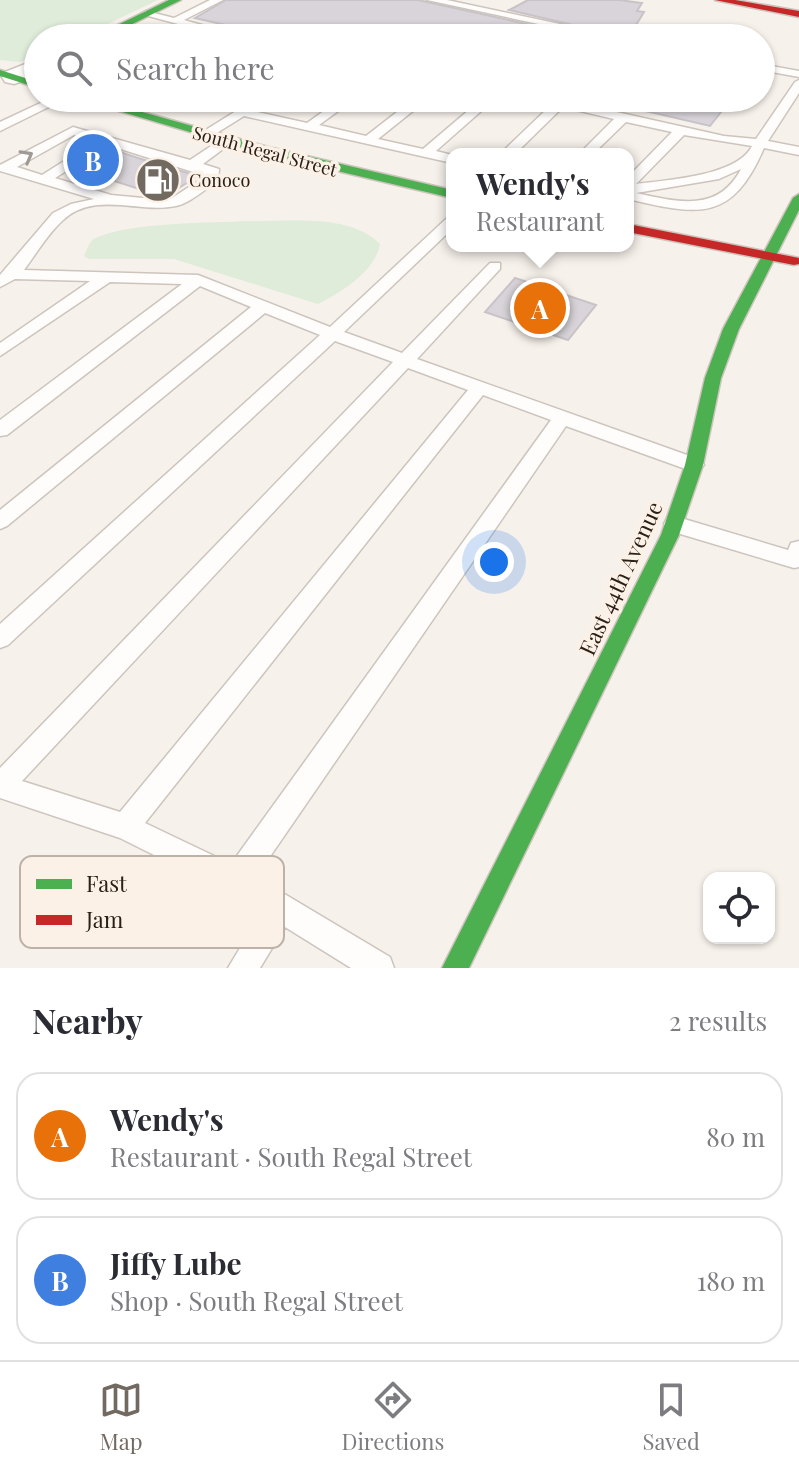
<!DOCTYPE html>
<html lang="en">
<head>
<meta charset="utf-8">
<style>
  body { margin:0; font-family:"Playfair Display",serif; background:#f2f2f3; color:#2b2b33 }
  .controls { position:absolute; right:24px; bottom:24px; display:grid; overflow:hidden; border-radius:16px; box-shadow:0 2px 6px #0004 }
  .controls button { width:72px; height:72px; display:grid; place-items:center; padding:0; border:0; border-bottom:2px solid #e1e1e2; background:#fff; color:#2b2b33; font:40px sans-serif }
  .you { position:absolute; left:494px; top:562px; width:28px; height:28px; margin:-20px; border:6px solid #fff; border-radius:50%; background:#1a73e8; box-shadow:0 0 0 12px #1a73e833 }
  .badge { display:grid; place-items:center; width:52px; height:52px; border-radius:50%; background:#726961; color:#fff; font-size:26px; font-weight:700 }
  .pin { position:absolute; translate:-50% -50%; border:4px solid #fff; box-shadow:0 2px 8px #0006 }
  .popup { position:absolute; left:446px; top:148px; width:188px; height:104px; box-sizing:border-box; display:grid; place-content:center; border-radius:16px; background:#fff; filter:drop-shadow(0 2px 6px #0005); font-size:26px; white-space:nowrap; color:#7c7c81 }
  .popup b { font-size:30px; color:#2b2b33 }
  .popup::after { content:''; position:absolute; left:50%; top:100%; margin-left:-16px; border:16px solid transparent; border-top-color:#fff }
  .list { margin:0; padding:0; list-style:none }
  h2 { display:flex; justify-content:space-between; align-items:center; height:104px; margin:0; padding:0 32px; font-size:34px }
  h2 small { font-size:26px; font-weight:400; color:#7c7c81 }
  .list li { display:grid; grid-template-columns:52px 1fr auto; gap:24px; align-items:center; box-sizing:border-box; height:128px; margin:0 16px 16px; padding:0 16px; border:2px solid #e1e1e2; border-radius:24px }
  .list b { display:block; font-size:30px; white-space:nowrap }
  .list p { margin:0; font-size:26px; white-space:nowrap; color:#7c7c81 }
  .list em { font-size:26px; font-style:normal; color:#7c7c81 }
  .icon { flex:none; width:44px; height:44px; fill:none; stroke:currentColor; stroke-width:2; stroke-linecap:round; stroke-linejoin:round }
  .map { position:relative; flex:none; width:799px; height:968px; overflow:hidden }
  .search { position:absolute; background:#fff; box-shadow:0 2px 6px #0004; left:24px; right:24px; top:24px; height:88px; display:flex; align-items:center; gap:20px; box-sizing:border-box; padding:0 28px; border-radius:44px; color:#7c7c81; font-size:30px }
  .sheet { height:392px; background:#fff }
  nav { display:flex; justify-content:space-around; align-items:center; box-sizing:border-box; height:112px; border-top:2px solid #e1e1e2; background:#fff; font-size:22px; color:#7c7c81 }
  nav a { display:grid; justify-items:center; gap:4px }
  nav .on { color:#726961 }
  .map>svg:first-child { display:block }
</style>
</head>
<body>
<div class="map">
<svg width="799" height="968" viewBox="0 0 799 968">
  <rect width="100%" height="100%" fill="#f7f1eb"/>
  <path fill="#deecd9" d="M0,0H158L78,38H38V57L19,62L0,60Z
    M250,221C290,222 349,213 380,244C375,272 341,292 318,304L174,259H89L84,256C88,248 89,240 98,237C136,222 208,223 250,221Z"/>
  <path fill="#d8d4d9" stroke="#c7c3c7" stroke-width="2" d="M226,0H418L590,38H282L195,18Z
    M528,0H619L642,3L637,11L644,12L628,38L509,10Z
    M639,98H732L710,126L637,109Z
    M120,152L138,158L198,176L164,197L89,173Z
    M515,278L596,305L568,340L485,312Z"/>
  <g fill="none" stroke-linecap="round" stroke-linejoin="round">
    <g stroke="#ccc4bd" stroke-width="3">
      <path id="lane" d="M210,0H223L184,20L248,38H230L141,14L146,11L174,18Z
        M427,0H447L625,38H604Z
        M761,64L799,71V77L761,70Z
        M799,80V93L768,141L799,147V155L764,148C732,222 700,216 628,199V177L672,132L626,122L593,154H579L614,119L563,107L515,154H500L551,105L532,98H554L724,136L756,139L795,82ZM684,135L752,146C738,176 666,180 636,184ZM741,169C718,213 678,202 636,193L719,179Z
        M51,98H67L0,131V122Z
        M257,98H272L253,111L307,123L342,98H356L319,125L366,136L415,98H429L378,139L423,149L483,98H496L436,151L452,155V163L244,116L207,139L196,136Z
        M73,127L190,160L220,140L231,143L203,164L219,169L218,181C205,189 190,203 176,206C139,214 94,190 62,221C47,235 36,254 24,270L198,275L330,327L447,218L452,217V229L344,332L402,353L490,263H500V269L417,359L701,460L704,465L694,472L566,426L256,877L390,957L394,968H351L285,927L260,968H228L261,913L226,891L120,838L0,798V768L393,362L335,341L8,645L0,648V624L320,335L265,313L7,526L0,529V510L251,307L200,286L7,435L0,436V420L182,284L110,282L0,356V343L90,281L15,279L0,287V275L53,213L71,204L94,199L0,171V165ZM74,135L96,141L42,175L17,167ZM108,145L206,176L172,198L164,200L111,195L55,178ZM408,368L468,390L120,812L22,781ZM483,395L551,420L231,864L145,823Z
        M674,516L788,550L791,543L799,541V567L794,568L667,530L664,524L667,518Z"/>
    </g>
    <g stroke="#ccc4bd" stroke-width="3">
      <path id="street" d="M38,59V75L14,84L5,82L2,77L5,72Z"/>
    </g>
    <g stroke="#ccc4bd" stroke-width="3">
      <path id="fast" d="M169,0H181L104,38H91Z
        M0,70L38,82V88L0,76Z
        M75,98H92L268,147L452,190V198L261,153Z
        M799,194V210L739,329L721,378L703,465L679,535L469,968H442L661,535L685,465L705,378L723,329L793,198Z"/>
    </g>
    <g stroke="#ccc4bd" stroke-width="3">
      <path id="jam" d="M715,0H735L799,11V17Z
        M628,224L794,257L799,258V264L794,265L628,232Z"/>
    </g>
    <use href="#lane" fill="#fefdfc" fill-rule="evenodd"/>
    <use href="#street" fill="#fefdfc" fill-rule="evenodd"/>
    <use href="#fast" fill="#4caf50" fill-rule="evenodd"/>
    <use href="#jam" fill="#c62828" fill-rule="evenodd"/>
  </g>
  <defs><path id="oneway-chevron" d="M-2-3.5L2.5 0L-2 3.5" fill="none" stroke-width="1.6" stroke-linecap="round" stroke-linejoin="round" transform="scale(2)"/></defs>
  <use stroke="#9f9a95" href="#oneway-chevron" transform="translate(27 156) rotate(-29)"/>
  <defs>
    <g id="fuel-disc" transform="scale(2.3)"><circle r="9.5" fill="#726961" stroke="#fcf1e6"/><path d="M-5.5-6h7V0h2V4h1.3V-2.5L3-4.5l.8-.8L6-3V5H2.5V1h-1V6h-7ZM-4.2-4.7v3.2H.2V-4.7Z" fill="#fff"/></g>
  </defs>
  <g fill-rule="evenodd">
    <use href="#fuel-disc" x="158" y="180"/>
  </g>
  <g text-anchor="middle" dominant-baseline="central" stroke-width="7" stroke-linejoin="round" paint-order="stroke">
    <g font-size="18" fill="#2b2017" stroke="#fcf1e6">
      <text transform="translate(265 151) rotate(15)">South Regal Street</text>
    </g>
    <g font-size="18" fill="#2b2017" stroke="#fcf1e6" text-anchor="start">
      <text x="189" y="180">Conoco</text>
    </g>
    <g font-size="22" fill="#2b2017" stroke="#fcf1e6">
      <text transform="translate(620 578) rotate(-65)">East 44th Avenue</text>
    </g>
  </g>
  <rect x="20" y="856" width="264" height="92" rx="12" fill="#fcf1e6" stroke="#bdb2a8" stroke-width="2"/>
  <rect x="36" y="879" width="36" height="10" fill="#4caf50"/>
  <rect x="36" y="915" width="36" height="10" fill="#c62828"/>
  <g font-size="22" fill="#2b2017">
    <text x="86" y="892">Fast</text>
    <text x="86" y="928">Jam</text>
  </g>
</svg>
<div class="controls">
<button><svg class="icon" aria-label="locate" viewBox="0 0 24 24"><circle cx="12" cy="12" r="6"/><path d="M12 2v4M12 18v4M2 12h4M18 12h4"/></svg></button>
</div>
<div class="you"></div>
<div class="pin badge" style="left:540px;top:308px;background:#e8710a">A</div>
<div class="popup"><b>Wendy's</b>Restaurant</div>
<div class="pin badge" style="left:93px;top:160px;background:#3f7fe0">B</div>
<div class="search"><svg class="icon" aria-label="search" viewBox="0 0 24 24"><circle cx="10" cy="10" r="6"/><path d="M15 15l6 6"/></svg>Search here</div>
</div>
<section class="sheet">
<h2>Nearby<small>2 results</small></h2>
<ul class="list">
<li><span class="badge" style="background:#e8710a">A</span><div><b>Wendy's</b><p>Restaurant · South Regal Street</p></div><em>80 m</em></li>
<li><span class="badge" style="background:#3f7fe0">B</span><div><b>Jiffy Lube</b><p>Shop · South Regal Street</p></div><em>180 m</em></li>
</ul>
</section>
<nav>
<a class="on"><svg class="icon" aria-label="map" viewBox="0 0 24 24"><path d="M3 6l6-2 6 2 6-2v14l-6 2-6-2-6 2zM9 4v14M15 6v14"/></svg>Map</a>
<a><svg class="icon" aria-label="directions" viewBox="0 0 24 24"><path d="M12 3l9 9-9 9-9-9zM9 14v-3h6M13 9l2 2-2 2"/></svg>Directions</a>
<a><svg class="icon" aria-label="saved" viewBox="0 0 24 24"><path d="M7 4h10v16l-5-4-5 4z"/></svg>Saved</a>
</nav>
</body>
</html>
